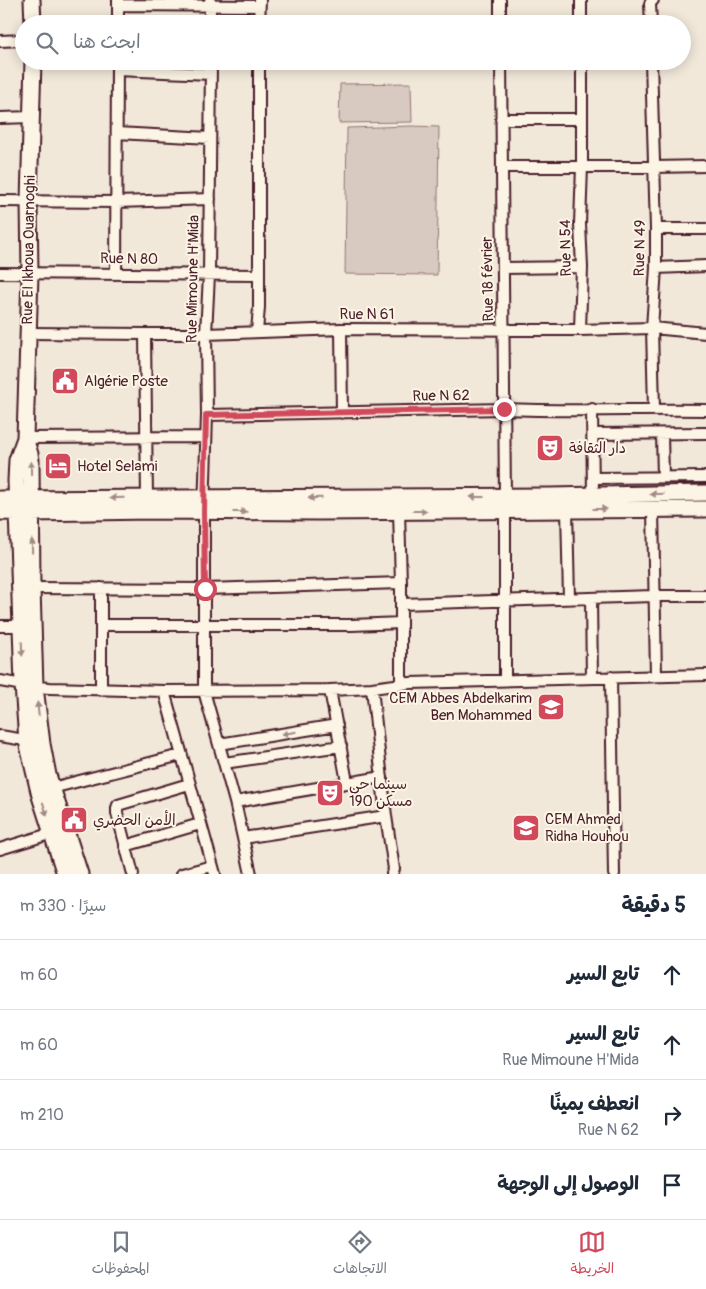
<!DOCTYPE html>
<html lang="ar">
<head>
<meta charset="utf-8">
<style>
  body { margin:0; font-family:Pangolin,"Playpen Sans Arabic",sans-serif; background:#f6f6f7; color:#1f2937; direction:rtl }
  .stop { position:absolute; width:15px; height:15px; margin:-11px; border:4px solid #d1495b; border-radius:50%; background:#fff }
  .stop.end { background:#d1495b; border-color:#fff; box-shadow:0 1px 5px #0008 }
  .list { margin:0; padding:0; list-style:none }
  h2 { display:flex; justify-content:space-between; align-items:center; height:65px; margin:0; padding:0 20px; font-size:21px }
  h2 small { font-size:16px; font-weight:400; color:#747a83 }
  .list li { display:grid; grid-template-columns:32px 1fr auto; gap:15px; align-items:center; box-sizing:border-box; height:70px; padding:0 20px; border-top:1px solid #e0e1e3 }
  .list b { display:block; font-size:19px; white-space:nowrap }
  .list p { margin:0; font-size:16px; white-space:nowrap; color:#747a83 }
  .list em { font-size:16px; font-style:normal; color:#747a83 }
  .icon { flex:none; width:28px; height:28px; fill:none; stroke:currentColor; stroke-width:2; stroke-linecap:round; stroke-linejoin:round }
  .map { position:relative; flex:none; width:706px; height:874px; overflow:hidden; direction:ltr }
  .search { position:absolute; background:#fff; box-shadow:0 2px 12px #0003; left:15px; right:15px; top:15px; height:55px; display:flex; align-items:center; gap:12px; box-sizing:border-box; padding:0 18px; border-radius:28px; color:#747a83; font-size:19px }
  .sheet { height:345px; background:#fff }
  nav { display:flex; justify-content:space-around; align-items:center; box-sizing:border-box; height:70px; border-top:1px solid #e0e1e3; background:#fff; font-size:14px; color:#747a83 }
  nav a { display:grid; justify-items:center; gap:2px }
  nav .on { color:#d1495b }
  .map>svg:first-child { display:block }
</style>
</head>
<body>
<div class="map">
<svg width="706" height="874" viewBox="0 0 706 874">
  <rect width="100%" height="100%" fill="#f1e8da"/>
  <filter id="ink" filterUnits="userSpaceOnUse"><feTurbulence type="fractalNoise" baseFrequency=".02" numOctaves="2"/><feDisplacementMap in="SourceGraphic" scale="10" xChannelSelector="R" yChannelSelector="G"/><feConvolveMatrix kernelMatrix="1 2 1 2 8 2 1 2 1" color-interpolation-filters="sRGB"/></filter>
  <g filter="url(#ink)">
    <path fill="#d8cac0" stroke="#917476" d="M411,83L412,122L339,123L340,84Z
      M412,126L439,127L437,275L345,274L347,128Z"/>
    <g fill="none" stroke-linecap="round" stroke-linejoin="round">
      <g stroke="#4a1f2b" stroke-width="14">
        <path id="street" d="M118,0V24
          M500,0V24
          M581,0V24
          M210,1V24
          M118,5L259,6
          M259,24L260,0
          M651,24L650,4L651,2L653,0
          M0,41L24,40
          M211,61L209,275L206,334L207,415L204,512V691L235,802L251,874
          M501,61L505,497V680
          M651,61L656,229V268L652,328L654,409
          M117,70L211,74
          M0,118L32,117
          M501,119H582
          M117,133L210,138
          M502,167H654L706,166
          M0,201L117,202L210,199
          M656,229H706
          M503,268L582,267
          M656,268L706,266
          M0,273L258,275
          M116,274L117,61
          M341,329L342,413
          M580,330L582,267L580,224L582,166V61
          M257,332L259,307V61
          M28,333L145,334H206L341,329L580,330L652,328L706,333
          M145,334L147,498
          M592,409L593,495
          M207,415L504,409C571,412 639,409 706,410
          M593,434L706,433
          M662,434L663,477
          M25,438L206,437
          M593,478L706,477
          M567,509L569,599
          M653,509L656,676
          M399,511L401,583V684
          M32,588L205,589L401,583
          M591,599L592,678
          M401,604L653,596H706
          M102,625H352L401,623
          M0,626H21
          M611,677L614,874
          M0,681L35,687L50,688L164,691L330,690L372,688L410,683L706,675
          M372,688L386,816L394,869L392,874
          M101,690V588
          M330,690L347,782
          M164,691L215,874
          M0,736L31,741
          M219,744L337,725
          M224,763L341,746
          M52,788L181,755
          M235,802L382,777
          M243,838L386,816
          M125,846L200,824
          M0,849L56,832
          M133,874L117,813V808L118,805L189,784
          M182,874L212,866"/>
      </g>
      <g stroke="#4a1f2b" stroke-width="19">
        <path id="secondary" d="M32,0L33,24
          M33,61L29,201L30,274L25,438L17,460L16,481L23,685L27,741L40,796L65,874
          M25,438L30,454L31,460L32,588L35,687L42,744L48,775L80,874
          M0,499L550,496L706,493
          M0,512L32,513L149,511L319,512L706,509"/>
      </g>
      <use href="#street" stroke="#fcf5e5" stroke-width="10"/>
      <use href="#secondary" stroke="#fcf5e5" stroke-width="15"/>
    </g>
    <defs><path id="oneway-solid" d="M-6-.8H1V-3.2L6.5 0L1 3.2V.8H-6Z" transform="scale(1.25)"/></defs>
    <g fill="#a38a88">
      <use href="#oneway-solid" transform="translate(31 468) rotate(-91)"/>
      <use href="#oneway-solid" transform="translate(657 494) rotate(179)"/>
      <use href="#oneway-solid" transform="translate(477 497) rotate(180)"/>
      <use href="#oneway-solid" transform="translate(117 498) rotate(179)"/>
      <use href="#oneway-solid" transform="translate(315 498) rotate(179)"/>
      <use href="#oneway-solid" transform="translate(600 509)"/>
      <use href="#oneway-solid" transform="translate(420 511)"/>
      <use href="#oneway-solid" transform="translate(240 512)"/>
      <use href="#oneway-solid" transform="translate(32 546) rotate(-91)"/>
      <use href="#oneway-solid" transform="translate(22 649) rotate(88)"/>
      <use href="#oneway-solid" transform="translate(38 709) rotate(-96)"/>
      <use href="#oneway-solid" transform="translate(289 733) rotate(171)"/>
      <use href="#oneway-solid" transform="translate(45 809) rotate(72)"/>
    </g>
  </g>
  <g fill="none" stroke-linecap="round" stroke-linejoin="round" filter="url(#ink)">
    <path stroke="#d1495b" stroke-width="6" d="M205,589L204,512L206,415L504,409"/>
  </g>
  <defs>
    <g id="civic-square" transform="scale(1.4375)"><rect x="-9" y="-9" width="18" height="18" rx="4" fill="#d1495b" stroke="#fcf5e5"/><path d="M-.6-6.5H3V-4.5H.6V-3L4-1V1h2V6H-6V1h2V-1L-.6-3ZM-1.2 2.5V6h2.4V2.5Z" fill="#fff"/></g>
    <g id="theatre-square" transform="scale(1.4375)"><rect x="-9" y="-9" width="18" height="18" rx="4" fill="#d1495b" stroke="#fcf5e5"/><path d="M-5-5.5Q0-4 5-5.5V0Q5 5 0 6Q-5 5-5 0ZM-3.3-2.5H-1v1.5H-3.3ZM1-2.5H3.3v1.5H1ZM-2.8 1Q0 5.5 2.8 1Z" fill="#fff"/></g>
    <g id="hotel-square" transform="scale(1.4375)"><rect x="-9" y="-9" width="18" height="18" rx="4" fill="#d1495b" stroke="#fcf5e5"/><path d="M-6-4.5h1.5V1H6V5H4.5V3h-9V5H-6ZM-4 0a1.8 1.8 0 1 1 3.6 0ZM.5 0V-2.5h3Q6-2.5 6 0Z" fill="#fff"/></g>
    <g id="school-square" transform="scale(1.4375)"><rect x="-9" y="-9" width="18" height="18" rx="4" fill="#d1495b" stroke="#fcf5e5"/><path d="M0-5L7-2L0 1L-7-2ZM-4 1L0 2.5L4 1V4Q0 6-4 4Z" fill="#fff"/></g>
  </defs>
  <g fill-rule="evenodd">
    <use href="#civic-square" x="65" y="381"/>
    <use href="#theatre-square" x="550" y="448"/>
    <use href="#hotel-square" x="58" y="466"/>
    <use href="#school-square" x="551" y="707"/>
    <use href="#theatre-square" x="330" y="793"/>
    <use href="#civic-square" x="74" y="820"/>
    <use href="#school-square" x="526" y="828"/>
  </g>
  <g text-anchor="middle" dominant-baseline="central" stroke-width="4" stroke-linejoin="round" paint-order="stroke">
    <g font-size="15" fill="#4a1f2b" stroke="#fcf5e5">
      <text transform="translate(566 248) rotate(-91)">Rue N 54</text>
      <text transform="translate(640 248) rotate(-89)">Rue N 49</text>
      <text transform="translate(29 250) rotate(-89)">Rue EI Ikhoua Ouarnoghi</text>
      <text transform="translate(129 259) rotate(1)">Rue N 80</text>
      <text transform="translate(193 279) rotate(-89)">Rue Mimoune H'Mida</text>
      <text transform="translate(488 279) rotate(-91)">Rue 18 février</text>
      <text x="367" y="314">Rue N 61</text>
      <text transform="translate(441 396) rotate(-1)">Rue N 62</text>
    </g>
    <g font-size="15" fill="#4a1f2b" stroke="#fcf5e5" text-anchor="start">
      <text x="84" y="381">Algérie Poste</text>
      <text x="569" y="448">دار الثقافة</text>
      <text x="77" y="466">Hotel Selami</text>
      <text x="532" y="698" text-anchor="end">CEM Abbes Abdelkarim<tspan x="532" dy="17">Ben Mohammed</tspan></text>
      <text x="349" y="784">سينما حي<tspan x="349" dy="17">190 مسكن</tspan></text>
      <text x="545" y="819">CEM Ahmed<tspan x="545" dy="17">Ridha Houhou</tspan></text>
      <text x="93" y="820">الأمن الحضري</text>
    </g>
  </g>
</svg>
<div class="stop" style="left:205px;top:589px"></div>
<div class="stop end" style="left:504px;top:409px"></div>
<div class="search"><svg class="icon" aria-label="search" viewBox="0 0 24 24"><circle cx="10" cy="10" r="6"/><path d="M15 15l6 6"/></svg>ابحث هنا</div>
</div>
<section class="sheet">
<h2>5 دقيقة<small>سيرًا · 330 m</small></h2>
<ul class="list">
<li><svg class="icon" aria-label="ahead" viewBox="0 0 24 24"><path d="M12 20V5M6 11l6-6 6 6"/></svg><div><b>تابع السير</b></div><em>60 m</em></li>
<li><svg class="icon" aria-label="ahead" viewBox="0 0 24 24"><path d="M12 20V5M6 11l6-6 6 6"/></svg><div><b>تابع السير</b><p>Rue Mimoune H'Mida</p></div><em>60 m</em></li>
<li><svg class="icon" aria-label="right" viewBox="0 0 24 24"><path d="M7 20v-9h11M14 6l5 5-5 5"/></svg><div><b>انعطف يمينًا</b><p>Rue N 62</p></div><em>210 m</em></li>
<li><svg class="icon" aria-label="arrive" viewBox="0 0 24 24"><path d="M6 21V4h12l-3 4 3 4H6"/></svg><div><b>الوصول إلى الوجهة</b></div></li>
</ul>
</section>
<nav>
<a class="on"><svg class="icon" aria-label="map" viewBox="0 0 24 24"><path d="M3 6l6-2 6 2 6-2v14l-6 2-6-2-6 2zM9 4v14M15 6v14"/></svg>الخريطة</a>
<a><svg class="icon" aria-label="directions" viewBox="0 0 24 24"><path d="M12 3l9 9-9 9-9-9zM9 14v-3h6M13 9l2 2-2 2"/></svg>الاتجاهات</a>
<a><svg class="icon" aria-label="saved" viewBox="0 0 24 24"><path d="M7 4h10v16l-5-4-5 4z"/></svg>المحفوظات</a>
</nav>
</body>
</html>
